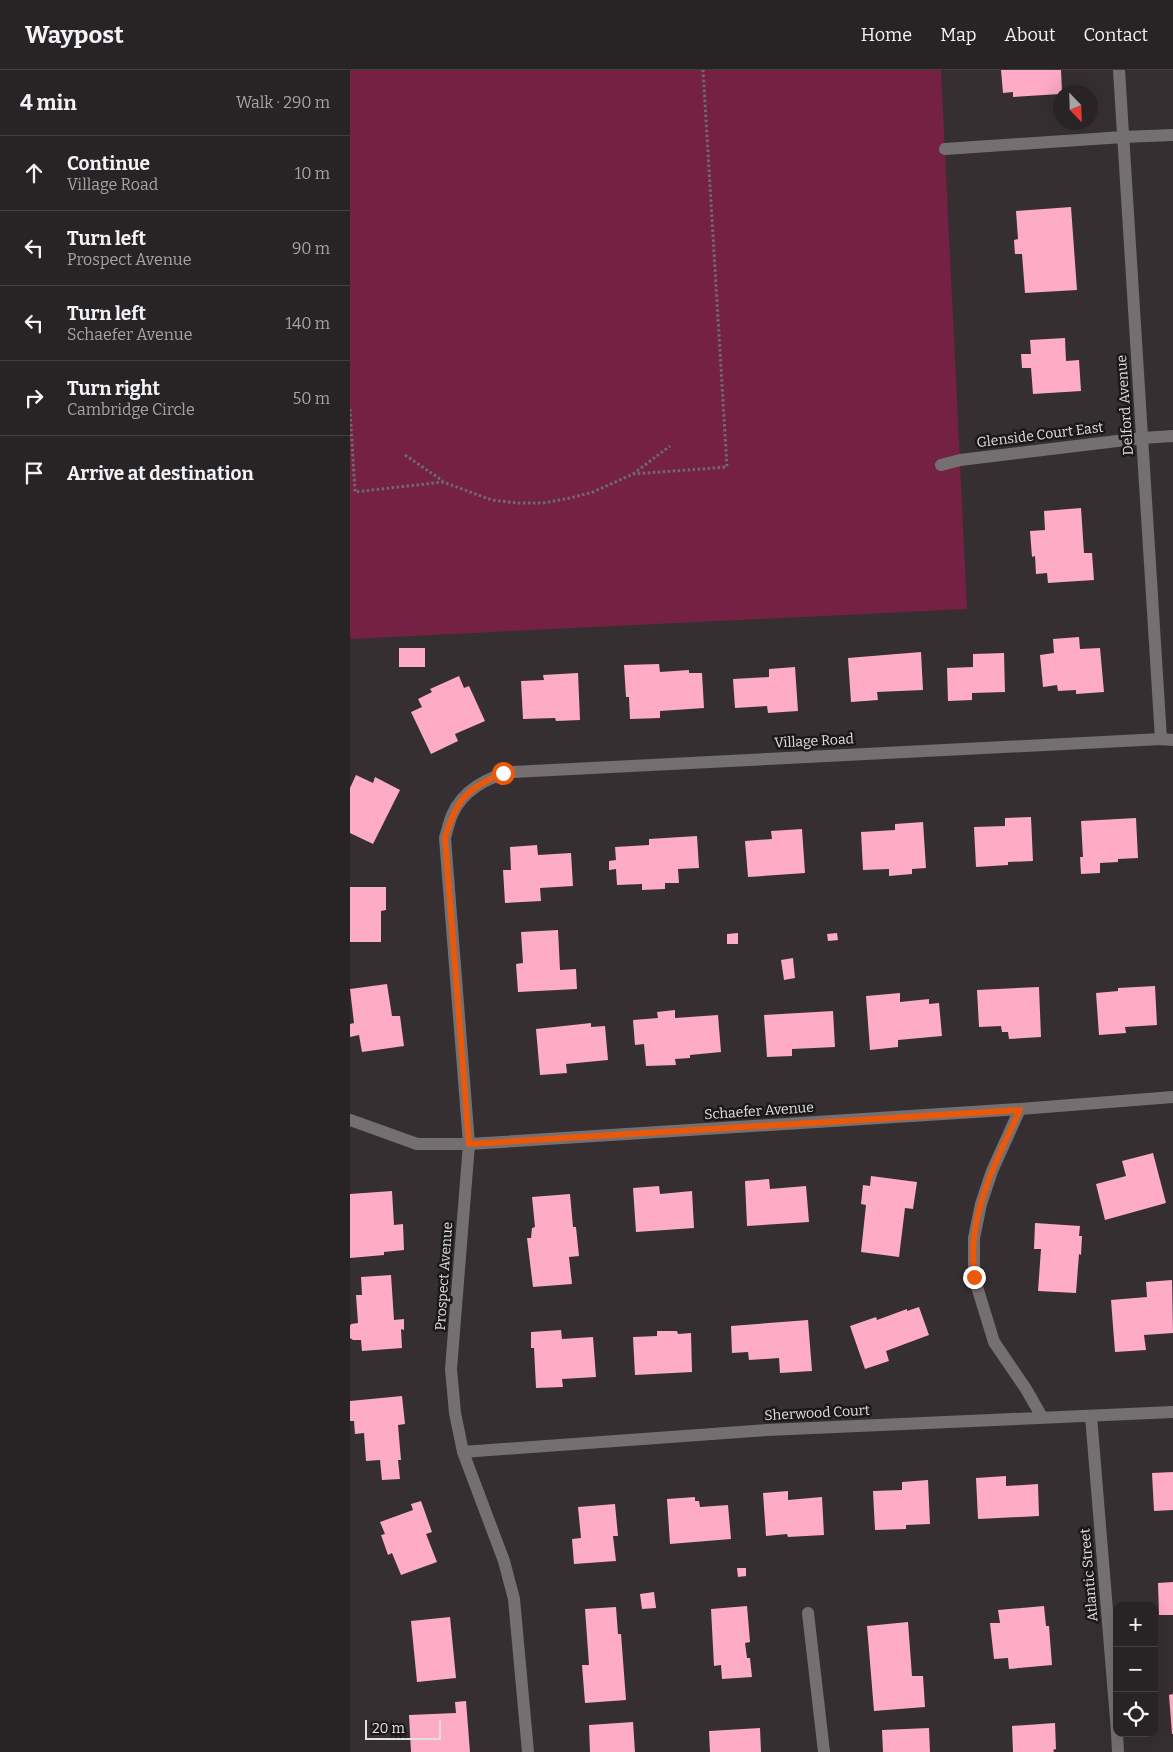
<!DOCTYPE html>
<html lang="en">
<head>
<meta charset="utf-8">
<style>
  body { margin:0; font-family:Bitter,serif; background:#302b2d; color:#f1f3f6 }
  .controls { position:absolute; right:15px; bottom:15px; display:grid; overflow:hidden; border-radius:10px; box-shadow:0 5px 20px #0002 }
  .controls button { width:45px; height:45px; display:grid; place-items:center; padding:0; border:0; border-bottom:1px solid #444042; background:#282325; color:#f1f3f6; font:25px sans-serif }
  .compass { position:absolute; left:703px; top:15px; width:45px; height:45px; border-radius:50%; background:#282325; box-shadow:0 5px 20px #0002; rotate:157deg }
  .scale { position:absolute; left:15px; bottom:12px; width:76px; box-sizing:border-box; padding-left:5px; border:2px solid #e3dfe0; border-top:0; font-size:14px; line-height:18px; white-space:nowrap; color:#e3dfe0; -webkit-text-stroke:4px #1b1819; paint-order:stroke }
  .stop { position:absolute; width:15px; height:15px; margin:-11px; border:4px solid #ea580c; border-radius:50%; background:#fff }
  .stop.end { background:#ea580c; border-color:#fff; box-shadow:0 1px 5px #0008 }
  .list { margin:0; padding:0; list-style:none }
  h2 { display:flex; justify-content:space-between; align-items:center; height:65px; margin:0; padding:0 20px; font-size:21px }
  h2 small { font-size:16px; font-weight:400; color:#a5a4a7 }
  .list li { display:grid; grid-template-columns:32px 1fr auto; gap:15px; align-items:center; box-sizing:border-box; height:75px; padding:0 20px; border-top:1px solid #444042 }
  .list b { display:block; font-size:19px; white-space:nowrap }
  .list p { margin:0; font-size:16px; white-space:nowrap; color:#a5a4a7 }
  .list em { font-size:16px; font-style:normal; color:#a5a4a7 }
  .icon { flex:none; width:28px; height:28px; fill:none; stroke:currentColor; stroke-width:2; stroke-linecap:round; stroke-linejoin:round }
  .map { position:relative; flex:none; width:823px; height:1682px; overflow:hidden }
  header { display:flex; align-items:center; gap:30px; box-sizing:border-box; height:70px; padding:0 25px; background:#282325; border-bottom:1px solid #444042 }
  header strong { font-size:24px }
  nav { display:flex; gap:28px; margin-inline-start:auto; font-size:18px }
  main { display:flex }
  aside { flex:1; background:#282325 }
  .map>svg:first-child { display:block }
</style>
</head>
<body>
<header>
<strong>Waypost</strong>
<nav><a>Home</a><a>Map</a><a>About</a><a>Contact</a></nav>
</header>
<main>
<aside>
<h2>4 min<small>Walk · 290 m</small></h2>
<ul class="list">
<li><svg class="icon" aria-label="ahead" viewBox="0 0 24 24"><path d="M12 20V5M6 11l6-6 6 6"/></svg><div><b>Continue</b><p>Village Road</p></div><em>10 m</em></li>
<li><svg class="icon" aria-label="left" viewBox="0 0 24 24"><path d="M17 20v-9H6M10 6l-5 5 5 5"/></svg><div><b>Turn left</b><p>Prospect Avenue</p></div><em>90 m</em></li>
<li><svg class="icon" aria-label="left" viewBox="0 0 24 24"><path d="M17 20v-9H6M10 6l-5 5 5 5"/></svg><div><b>Turn left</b><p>Schaefer Avenue</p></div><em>140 m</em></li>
<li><svg class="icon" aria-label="right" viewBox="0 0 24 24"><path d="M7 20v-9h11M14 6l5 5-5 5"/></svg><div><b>Turn right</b><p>Cambridge Circle</p></div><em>50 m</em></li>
<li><svg class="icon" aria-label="arrive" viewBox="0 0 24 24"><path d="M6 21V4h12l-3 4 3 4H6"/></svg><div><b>Arrive at destination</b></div></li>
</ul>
</aside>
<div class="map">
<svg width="823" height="1682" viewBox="0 0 823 1682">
  <rect width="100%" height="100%" fill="#352f31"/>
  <path fill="#742144" d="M0,0H591L617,539L0,569Z"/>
  <path fill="#feabc6" d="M651,0H711L712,22L710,24L663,27V22L653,23Z
    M721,137L727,220L675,223L672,184H665L664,170L668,169L666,141Z
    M715,268L716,291L729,290L731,321L683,324L681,298H672L671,284H681L680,270Z
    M731,438L734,483H742L744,510L698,513L697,503L686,504L685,486L682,487L680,461L695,460L694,441Z
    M729,567L730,579L750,578L754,622L726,624V620L708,621L707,615L693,617L690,585L704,583L703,569Z
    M49,578H75V597H49Z
    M571,582L573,620L527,622L528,630L501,632L498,588Z
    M654,583L655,622L622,623V630L598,631L597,598L623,597V584Z
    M309,594L310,602L339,600V603H352L354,638L310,641V648L280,649L279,627H276L274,595Z
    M445,597L448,641L418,643L417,636L385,638L383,609L419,607V599Z
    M228,603L230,650L206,651L205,648L173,649L171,611L194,610L193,605Z
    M109,606L114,618L119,616L135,651L105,664L108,671L81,684L61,642L72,637L68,629L82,622L80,619Z
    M6,705L23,713L25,707L50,720L23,774L0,763V718Z
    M681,747L683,791L658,792V795L626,797L624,757L655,756V748Z
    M786,748L788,788L768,789V792L750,793V803L731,804L730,787H733L731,751Z
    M573,752L576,798L562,799V804L539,806V799L513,800L511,762L545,760V754Z
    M452,759L455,803L398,807L395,771L422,769L421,761Z
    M347,766L349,798L328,799L329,813H315V819L292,820V814L267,815L266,799L259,800V791L266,790L265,777L299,775V769Z
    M187,775L188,785L221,783L223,816L190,818L191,831L155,833L153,800H161L160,777Z
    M0,817H36V840L31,841V872H0Z
    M208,860L210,900L226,899L227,919L168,922L166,894L173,893L171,862Z
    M388,863V874H377V864Z
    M487,863L488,870L478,871L477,864Z
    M443,888L445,908L434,910L431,890Z
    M37,914L42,946H50L54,976L12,982L9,965L0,967V954L4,953L0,919Z
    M805,916L807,955L775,957L776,963L749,965L746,923L768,921V918Z
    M689,917L691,967L659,969L658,962H652L651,956L629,957L627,920Z
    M550,923V932L579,929V934L589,933L592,966L548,970V977L520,980L516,926Z
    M325,940V948L368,945L371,982L340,985V988L325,989L326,995L296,996L294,974L285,975L283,950L308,948L307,942Z
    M483,941L485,977L442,979V986L417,987L414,945Z
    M241,953V957L255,956L258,990L216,994L217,1003L190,1005L186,959Z
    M803,1083L816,1133L755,1150L746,1114L776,1106L772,1091Z
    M521,1106L567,1112L563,1139L555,1138L549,1187L511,1182L516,1135L511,1134L513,1115L520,1116Z
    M419,1109L420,1119L456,1116L459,1152L397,1156L395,1111Z
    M309,1116L310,1124L342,1121L344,1158L286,1162L283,1118Z
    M42,1121L44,1155L53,1154L54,1180L34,1182V1185L0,1188V1124Z
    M220,1124L223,1157H226L229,1186L219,1187L222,1214L183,1217L177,1168H181L182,1158L185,1157L182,1127Z
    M685,1153L730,1156L729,1166H732L731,1185L729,1184L726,1223L688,1221L691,1179H684Z
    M41,1205L44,1250L54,1249V1260L51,1259L52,1278L12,1281L11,1270H3L0,1268V1256L1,1254L8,1253L6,1225H12L11,1207Z
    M822,1210L823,1263L794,1265L796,1280L765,1282L761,1230L797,1227L796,1212Z
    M569,1237L579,1265L536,1281L539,1291L515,1299L500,1256L526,1247L527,1250L557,1239V1241Z
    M458,1250L462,1301L430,1303L429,1288L399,1290L398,1282L382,1283L381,1256Z
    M211,1260L212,1269L243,1267L246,1307L212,1309L213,1317L186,1318L184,1278H181V1262Z
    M307,1261H327L328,1264L341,1263L342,1302L285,1305L283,1267L307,1266Z
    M52,1326L55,1354L48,1355L51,1390H48L50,1409L32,1410L30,1390L16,1391L14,1363L5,1364L4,1351H0V1331Z
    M823,1402V1440L804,1441L802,1403Z
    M656,1406V1416L688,1414L689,1446L628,1449L626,1408Z
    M578,1410L580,1454L556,1455V1459L525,1460L523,1421L552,1420V1412Z
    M438,1421V1430L472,1427L474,1465L438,1467L437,1464L416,1466L413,1423Z
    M345,1427V1431H349L350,1437L378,1435L381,1469L320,1474L317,1429Z
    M71,1431L82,1462L76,1464L87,1492L51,1505L42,1483L38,1485L31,1465L35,1464L30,1452L63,1440L61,1434Z
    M265,1434L268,1466H263L266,1491L224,1494L222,1469L231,1468L228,1437Z
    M387,1498H396V1506L388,1507Z
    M823,1512V1545H809L808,1513Z
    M304,1522L306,1538L292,1539L290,1524Z
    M397,1536L400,1572L395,1573L397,1588H400L402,1607L372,1609L371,1595L364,1596L361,1539Z
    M694,1536L696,1556H699L702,1595L659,1599L658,1588L644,1589L640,1553H650L648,1540Z
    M266,1537L268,1564H271L276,1630L235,1633L232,1595H239L235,1539Z
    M100,1547L106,1608L67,1612L61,1551Z
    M558,1552L562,1606H573L575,1637L524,1641L517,1556Z
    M823,1624V1664H822L819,1625Z
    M116,1631L120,1682H61L59,1645L106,1643L105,1632Z
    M283,1652L285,1682H240L239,1655Z
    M705,1653L706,1679L703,1680L704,1682H663L662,1656Z
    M410,1658L411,1682H360L359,1661Z
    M579,1658L580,1682H533L532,1660Z"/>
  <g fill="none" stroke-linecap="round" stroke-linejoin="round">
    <path stroke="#6f6a6b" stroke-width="3" stroke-dasharray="2.5 2.5" stroke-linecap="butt" d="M0,339L5,422L93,412L142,430L167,433H193L220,428L243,422L283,404L377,397L353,0
      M55,385L93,411
      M283,404L320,376"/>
    <path stroke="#747071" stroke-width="12" d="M769,0L811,669
      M595,79L773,67L823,65
      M591,395L610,390L792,368L823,366
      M670,1039L642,1101L631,1134L624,1168V1207L644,1272L676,1319L692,1347
      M0,1050L67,1074H119L670,1039L823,1027
      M741,1346L767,1662
      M113,1382L417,1360L823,1342
      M458,1543L474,1682
      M767,1663L768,1682
      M178,1682L164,1529L154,1491L113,1382L105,1343L101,1299L119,1074L95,768C97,761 99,752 102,745C112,721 138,706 163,702L811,669L823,670"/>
  </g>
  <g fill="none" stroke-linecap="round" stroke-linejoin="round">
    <path stroke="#ea580c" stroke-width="6" d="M153,703C116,719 106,730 95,768L119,1074L670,1040C651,1080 629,1122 624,1168C622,1180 624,1194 624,1207"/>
  </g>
  <g text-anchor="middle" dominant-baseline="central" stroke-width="5" stroke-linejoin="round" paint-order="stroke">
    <g font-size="14" fill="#e3dfe0" stroke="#1b1819">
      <text transform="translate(775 335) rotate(-94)">Delford Avenue</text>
      <text transform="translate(690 365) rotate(-7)">Glenside Court East</text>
      <text transform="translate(464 671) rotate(-3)">Village Road</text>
      <text transform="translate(409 1041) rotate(-4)">Schaefer Avenue</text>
      <text transform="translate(94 1206) rotate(-86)">Prospect Avenue</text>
      <text transform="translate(467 1343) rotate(-3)">Sherwood Court</text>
      <text transform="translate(739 1505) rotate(-95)">Atlantic Street</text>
    </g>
  </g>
</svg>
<div class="controls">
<button>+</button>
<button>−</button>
<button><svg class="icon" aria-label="locate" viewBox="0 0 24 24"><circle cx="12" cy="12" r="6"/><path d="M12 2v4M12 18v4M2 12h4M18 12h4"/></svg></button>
</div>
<svg class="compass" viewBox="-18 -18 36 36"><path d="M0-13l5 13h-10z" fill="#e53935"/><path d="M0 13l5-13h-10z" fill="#a5a4a7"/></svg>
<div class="scale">20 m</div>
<div class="stop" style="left:153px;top:703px"></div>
<div class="stop end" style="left:624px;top:1207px"></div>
</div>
</main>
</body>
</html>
